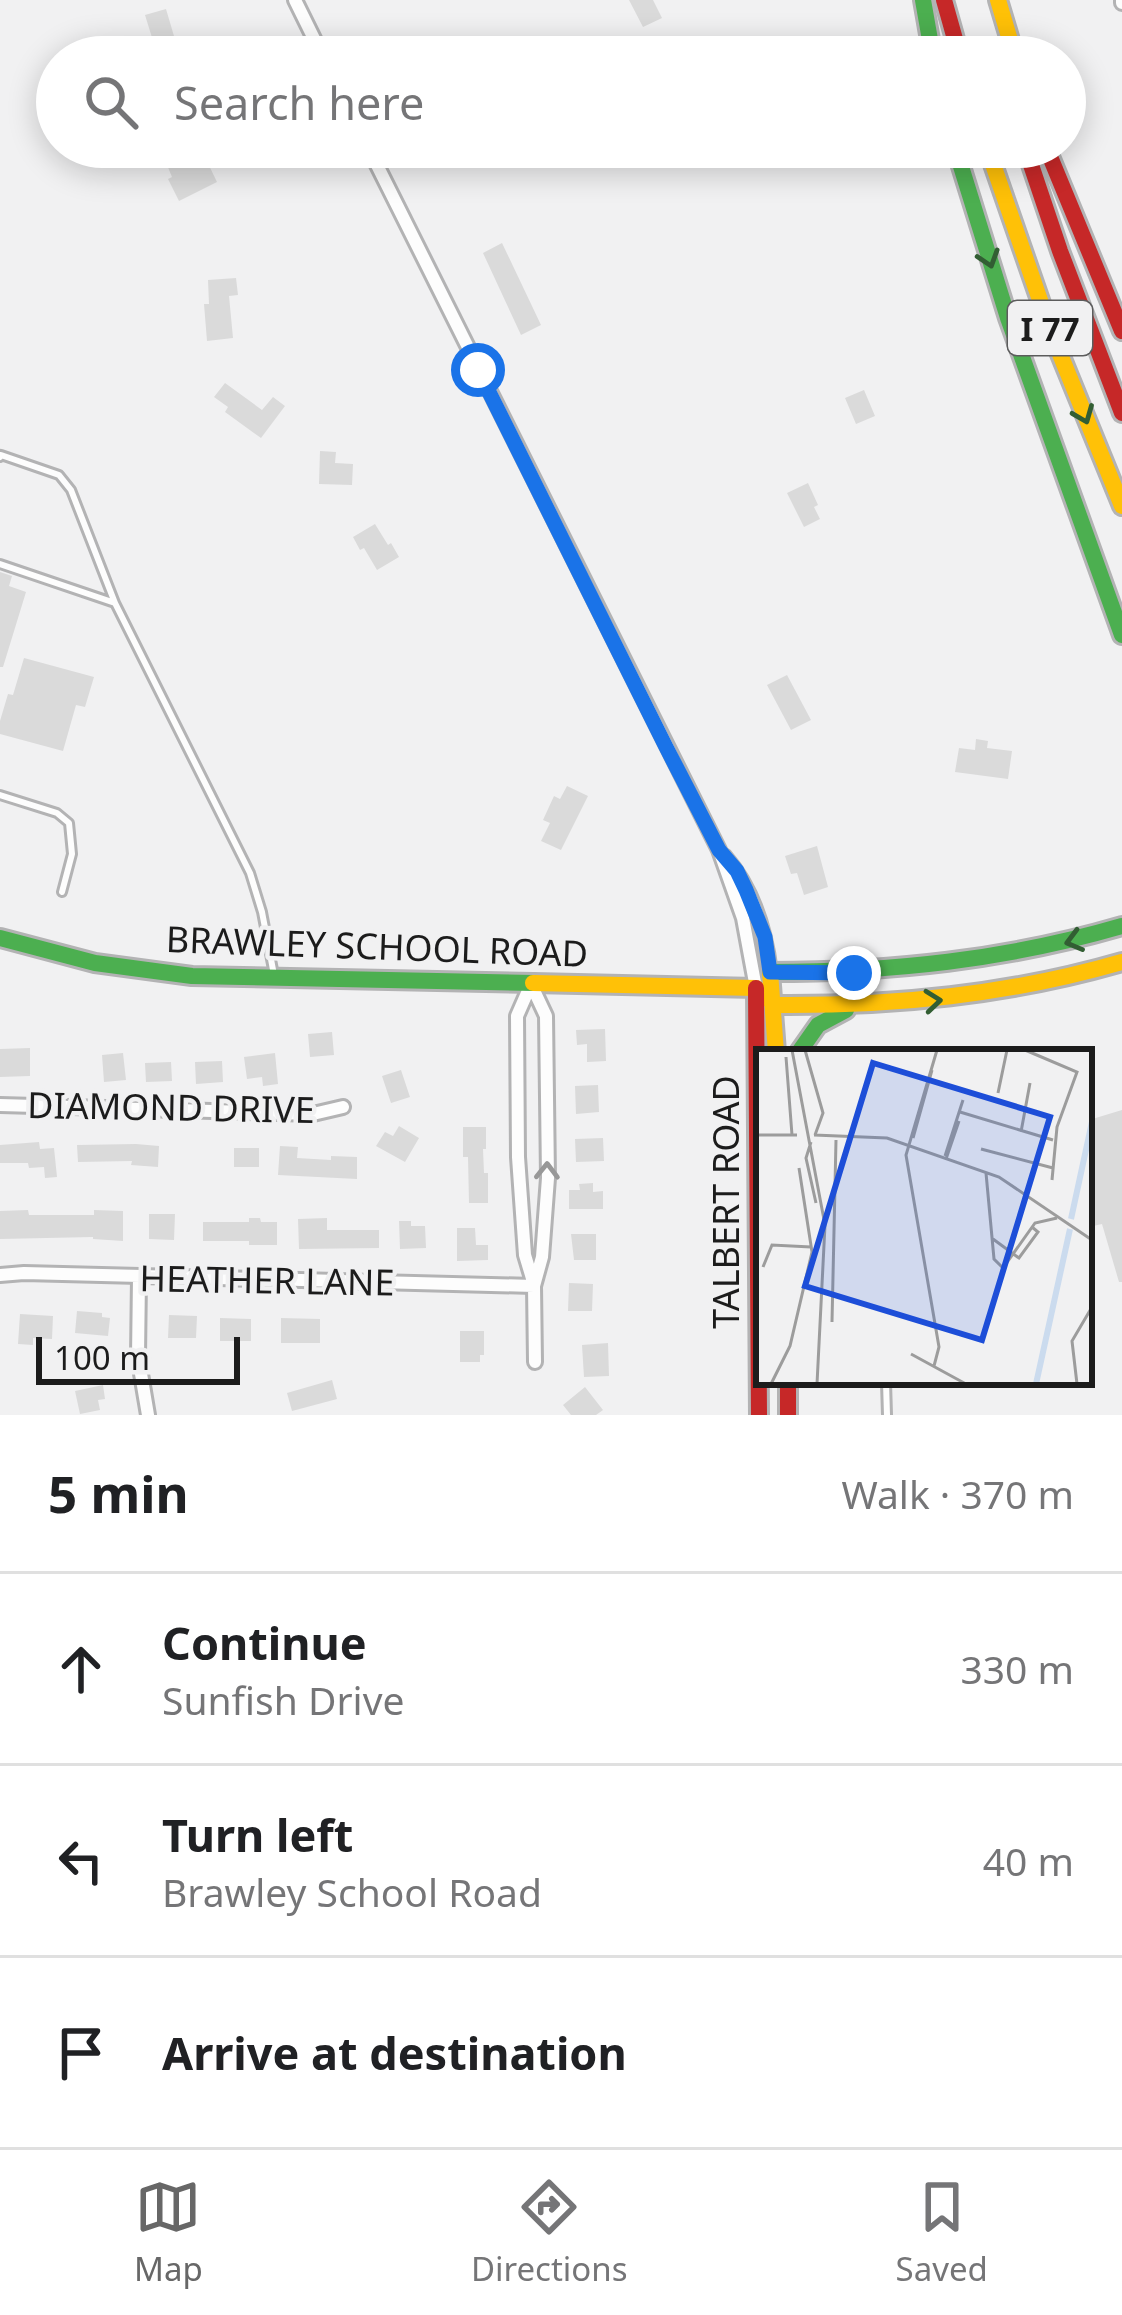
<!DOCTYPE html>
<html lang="en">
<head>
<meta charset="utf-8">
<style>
  body { margin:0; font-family:"Noto Sans",sans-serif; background:#f2f2f2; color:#202124 }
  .scale { position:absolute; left:36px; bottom:30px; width:204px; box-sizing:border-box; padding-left:12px; border:6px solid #1c1c1c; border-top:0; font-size:33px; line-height:42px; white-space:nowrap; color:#1c1c1c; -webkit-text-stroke:9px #f1f1f2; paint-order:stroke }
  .stop { position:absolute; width:36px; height:36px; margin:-27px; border:9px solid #1a73e8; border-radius:50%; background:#fff }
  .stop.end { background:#1a73e8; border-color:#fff; box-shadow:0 3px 12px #0008 }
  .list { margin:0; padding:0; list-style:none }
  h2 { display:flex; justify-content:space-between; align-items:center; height:156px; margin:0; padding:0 48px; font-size:51px }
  h2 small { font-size:39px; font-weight:400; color:#757577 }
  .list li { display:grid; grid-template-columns:78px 1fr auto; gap:36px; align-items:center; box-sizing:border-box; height:192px; padding:0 48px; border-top:3px solid #e0e0e0 }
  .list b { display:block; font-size:45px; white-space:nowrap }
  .list p { margin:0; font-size:39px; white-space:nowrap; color:#757577 }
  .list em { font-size:39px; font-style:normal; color:#757577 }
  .icon { flex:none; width:66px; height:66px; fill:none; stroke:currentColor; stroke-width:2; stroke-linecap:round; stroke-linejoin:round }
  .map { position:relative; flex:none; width:1122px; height:1415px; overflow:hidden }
  .search { position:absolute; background:#fff; box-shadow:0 6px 30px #0003; left:36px; right:36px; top:36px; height:132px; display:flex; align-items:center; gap:30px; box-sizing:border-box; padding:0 42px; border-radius:66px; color:#757577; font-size:45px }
  .sheet { height:732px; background:#fff }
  nav { display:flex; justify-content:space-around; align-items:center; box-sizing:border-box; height:168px; border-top:3px solid #e0e0e0; background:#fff; font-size:33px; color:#757577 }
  nav a { display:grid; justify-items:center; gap:6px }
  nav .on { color:#676767 }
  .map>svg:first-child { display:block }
</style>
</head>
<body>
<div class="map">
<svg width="1122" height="1415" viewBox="0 0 1122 1415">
  <rect width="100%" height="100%" fill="#f1f1f2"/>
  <path fill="#dadada" d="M629,0H653L662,18L643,27Z
    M166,9L179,53L158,57L145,15Z
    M201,149L217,182L179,201L168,179L172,177L167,165Z
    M502,243L541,325L521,335L483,253Z
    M236,278L238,295L229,296L233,338L207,341L204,304H209L208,280Z
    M225,383L262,410L273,397L285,406L261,438L225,412L228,407L214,397Z
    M864,390L875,416L856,424L845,398Z
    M320,451L336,452L335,463L353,464L352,485L319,484Z
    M808,483L818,505L814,507L820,519L804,527L787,493Z
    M375,524L388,545L391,543L399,557L377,570L364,548L360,550L353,537Z
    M0,572L12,576L9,586L26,592L3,667H0Z
    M24,658L94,677L85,707L76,705L63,751L0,734V721L8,694L13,695Z
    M787,675L811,720L791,730L767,685Z
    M976,739L988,741L987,748L1012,751L1008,779L955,772L959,748L975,750Z
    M567,786L588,796L561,850L541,841L550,823L543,820L554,796L560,799Z
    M817,846L828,887L804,895L797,873L791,874L785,856Z
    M605,1029L606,1061L587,1062V1044L577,1045L576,1030Z
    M332,1032L334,1055L310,1057L308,1034Z
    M30,1048V1076L0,1077V1049Z
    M123,1053L126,1080L104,1082L102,1055Z
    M275,1053L278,1084L263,1086L262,1077L247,1079L244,1057Z
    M222,1061L223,1082L196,1084L195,1062Z
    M171,1062L172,1081L146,1082L145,1063Z
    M401,1070L410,1097L391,1103L382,1076Z
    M598,1085L599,1112L576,1114L575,1086Z
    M1122,1110V1282H1119L1102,1224L1089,1227V1120Z
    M399,1126L419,1138L405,1162L376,1146L385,1132L393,1136Z
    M463,1127H486V1149H483L484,1173H488V1203H469L468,1157H463Z
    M603,1138L604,1161L576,1162L575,1139Z
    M39,1142L40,1149L54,1148L57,1177L45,1178L44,1167L29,1168L28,1163H0V1145Z
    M136,1144L159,1146L158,1167L131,1165L132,1161L78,1162L77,1145Z
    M280,1146L298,1147L297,1158L331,1160V1156L357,1157V1179L278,1175Z
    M234,1148H259V1167H234Z
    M593,1183V1192L603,1191V1209H569V1190H580L579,1184Z
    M28,1210L29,1215H94V1210L123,1211V1241L93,1239V1237L0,1239V1211Z
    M149,1214H175L174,1240L149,1239Z
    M249,1218H260L261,1222H277V1245H249V1241H203V1222H249Z
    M327,1218V1230H379V1248L299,1249L298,1219Z
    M399,1221H411V1226H425L426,1248L400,1249Z
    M457,1228H475L476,1245H488V1260L457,1261Z
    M571,1234H596V1260H574Z
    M569,1283L593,1284L592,1311H568Z
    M77,1311L102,1313V1317L110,1318L108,1336L75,1333Z
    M20,1314L53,1316L52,1339L33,1338V1345L18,1344Z
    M169,1315L197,1316L196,1338H168Z
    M220,1318L251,1319V1341H220Z
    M281,1318L320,1319V1343H281Z
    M460,1331H484V1355H480V1362H460Z
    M608,1343L609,1376L584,1377L582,1345Z
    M332,1380L337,1399L292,1411L287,1393Z
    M103,1385L105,1399L98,1400L100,1410L80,1414L75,1391Z
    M585,1387L603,1410L596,1415H571L563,1405Z"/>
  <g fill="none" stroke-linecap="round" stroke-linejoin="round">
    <g stroke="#b3b3b4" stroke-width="12">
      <path id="lane" d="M0,457L1,455L59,475L71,490L115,603L250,873L262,912L274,975
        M0,564L115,603
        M0,795L57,813L69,823L72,854L62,892
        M886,1382L887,1415"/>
    </g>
    <g stroke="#b3b3b4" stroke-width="18">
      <path id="street" d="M295,0L323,57
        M1122,0V3
        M368,147L719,850L743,918L756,988
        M724,856C752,888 765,930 770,972
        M531,984L546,1016L548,1178L542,1257L534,1286L535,1362
        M531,984L517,1016L518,1157L525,1255L534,1285
        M0,1105L313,1114L343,1107
        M0,1275L24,1273L534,1286
        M139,1278L138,1356L148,1415"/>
    </g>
    <g stroke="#b3b3b4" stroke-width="22">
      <path id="fast" d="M923,0L933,57
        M955,147L1008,318L1122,635
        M0,938L95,963L192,976L533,983
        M770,972C891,972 1006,960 1122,926
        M799,1052L818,1025L846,1010"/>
    </g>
    <g stroke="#b3b3b4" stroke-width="22">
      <path id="slow" d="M998,0L1015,57
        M987,147L1051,332L1122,506
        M770,972L776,1052
        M533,983L756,988L775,1005C894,1006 1008,995 1122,962"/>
    </g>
    <g stroke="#b3b3b4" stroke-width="22">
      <path id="jam" d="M944,0L960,57
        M1025,147L1060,251L1122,413
        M1046,147L1122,331
        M756,988L759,1415
        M788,1382V1415"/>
    </g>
    <use href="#lane" stroke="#fdfdfd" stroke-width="6"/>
    <use href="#street" stroke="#fdfdfd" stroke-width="12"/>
    <use href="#fast" stroke="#4caf50" stroke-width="16"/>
    <use href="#slow" stroke="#ffc107" stroke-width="16"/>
    <use href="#jam" stroke="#c62828" stroke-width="16"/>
  </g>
  <defs><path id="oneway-chevron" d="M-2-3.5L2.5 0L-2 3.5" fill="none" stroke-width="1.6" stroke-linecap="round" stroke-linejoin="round" transform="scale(3)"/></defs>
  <g stroke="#325e33">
    <use href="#oneway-chevron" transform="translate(989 259) rotate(72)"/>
    <use href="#oneway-chevron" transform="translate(1084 415) rotate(68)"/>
    <use href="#oneway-chevron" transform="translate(1074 941) rotate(165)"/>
    <use href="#oneway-chevron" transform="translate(933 1001) rotate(-6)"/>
  </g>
  <use stroke="#989898" href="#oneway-chevron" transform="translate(547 1171) rotate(-89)"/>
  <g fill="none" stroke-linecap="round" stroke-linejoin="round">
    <path stroke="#1a73e8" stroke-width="15" d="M478,370L666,747L719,850L737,871L746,890L765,937L770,972L854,973"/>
  </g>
  <g text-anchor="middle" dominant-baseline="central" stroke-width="9" stroke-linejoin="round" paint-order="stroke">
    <rect fill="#f1f1f2" stroke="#5c5c5c" stroke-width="3" x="1008" y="301" width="84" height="54" rx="9"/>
    <g font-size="33" font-weight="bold" fill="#1c1c1c">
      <text x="1050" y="328">I 77</text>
    </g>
    <g font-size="36" fill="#1c1c1c" stroke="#f1f1f2">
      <text transform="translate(377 946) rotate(2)">BRAWLEY SCHOOL ROAD</text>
      <text transform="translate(171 1107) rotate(1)">DIAMOND DRIVE</text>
      <text transform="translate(725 1202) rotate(-90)">TALBERT ROAD</text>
      <text transform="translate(267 1280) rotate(1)">HEATHER LANE</text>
    </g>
  </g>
  <g transform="translate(756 1049)">
    <rect width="336" height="336" fill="#f1f1f2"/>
    <path fill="none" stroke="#cbdbee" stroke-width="6" d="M315,170L336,73M280,335L314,180"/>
    <path fill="none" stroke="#9c9c9c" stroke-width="3" d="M36,1L69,176L61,335M49,1L67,64L59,86M269,1L321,23L301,78L296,131M30,8L36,86M242,44L251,1M204,63L297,91M265,83L274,34M0,86H41M58,86L131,89L243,128L336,191M157,89L176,21M55,93L50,109L60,154M225,100L297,119M189,107L207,51M190,110L203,72M230,124L238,210L247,219L279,174L301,169M237,190L263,209L282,183L276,178M7,218L16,196L55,198M76,273L80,91M155,305L210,335M178,317L183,298L150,106L181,1M15,335L34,297L56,203L43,119M321,335L316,292L336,258"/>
    <path fill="#1d4ed8" fill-opacity="0.15" stroke="#1d4ed8" stroke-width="6" d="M117,14L294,68L226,291L49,237Z"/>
    <rect width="336" height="336" fill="none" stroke="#1c1c1c" stroke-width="6"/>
  </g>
</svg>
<div class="scale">100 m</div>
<div class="stop" style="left:478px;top:370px"></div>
<div class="stop end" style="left:854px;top:973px"></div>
<div class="search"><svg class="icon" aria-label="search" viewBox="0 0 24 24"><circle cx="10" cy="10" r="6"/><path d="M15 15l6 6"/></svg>Search here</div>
</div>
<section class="sheet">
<h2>5 min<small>Walk · 370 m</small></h2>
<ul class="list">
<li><svg class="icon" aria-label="ahead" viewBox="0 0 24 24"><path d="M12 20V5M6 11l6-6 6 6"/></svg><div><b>Continue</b><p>Sunfish Drive</p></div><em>330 m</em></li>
<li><svg class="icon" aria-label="left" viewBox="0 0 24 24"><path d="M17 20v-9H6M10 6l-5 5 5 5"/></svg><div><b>Turn left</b><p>Brawley School Road</p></div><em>40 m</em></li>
<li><svg class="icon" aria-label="arrive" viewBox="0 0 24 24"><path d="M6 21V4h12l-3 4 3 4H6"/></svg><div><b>Arrive at destination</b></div></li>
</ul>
</section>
<nav>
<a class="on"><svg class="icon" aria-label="map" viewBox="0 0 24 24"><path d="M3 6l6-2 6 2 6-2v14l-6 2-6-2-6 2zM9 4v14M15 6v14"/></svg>Map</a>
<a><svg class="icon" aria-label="directions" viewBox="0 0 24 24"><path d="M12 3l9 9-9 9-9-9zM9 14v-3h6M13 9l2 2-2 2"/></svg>Directions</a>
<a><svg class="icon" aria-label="saved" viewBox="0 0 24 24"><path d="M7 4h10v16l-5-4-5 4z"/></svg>Saved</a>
</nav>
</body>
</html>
